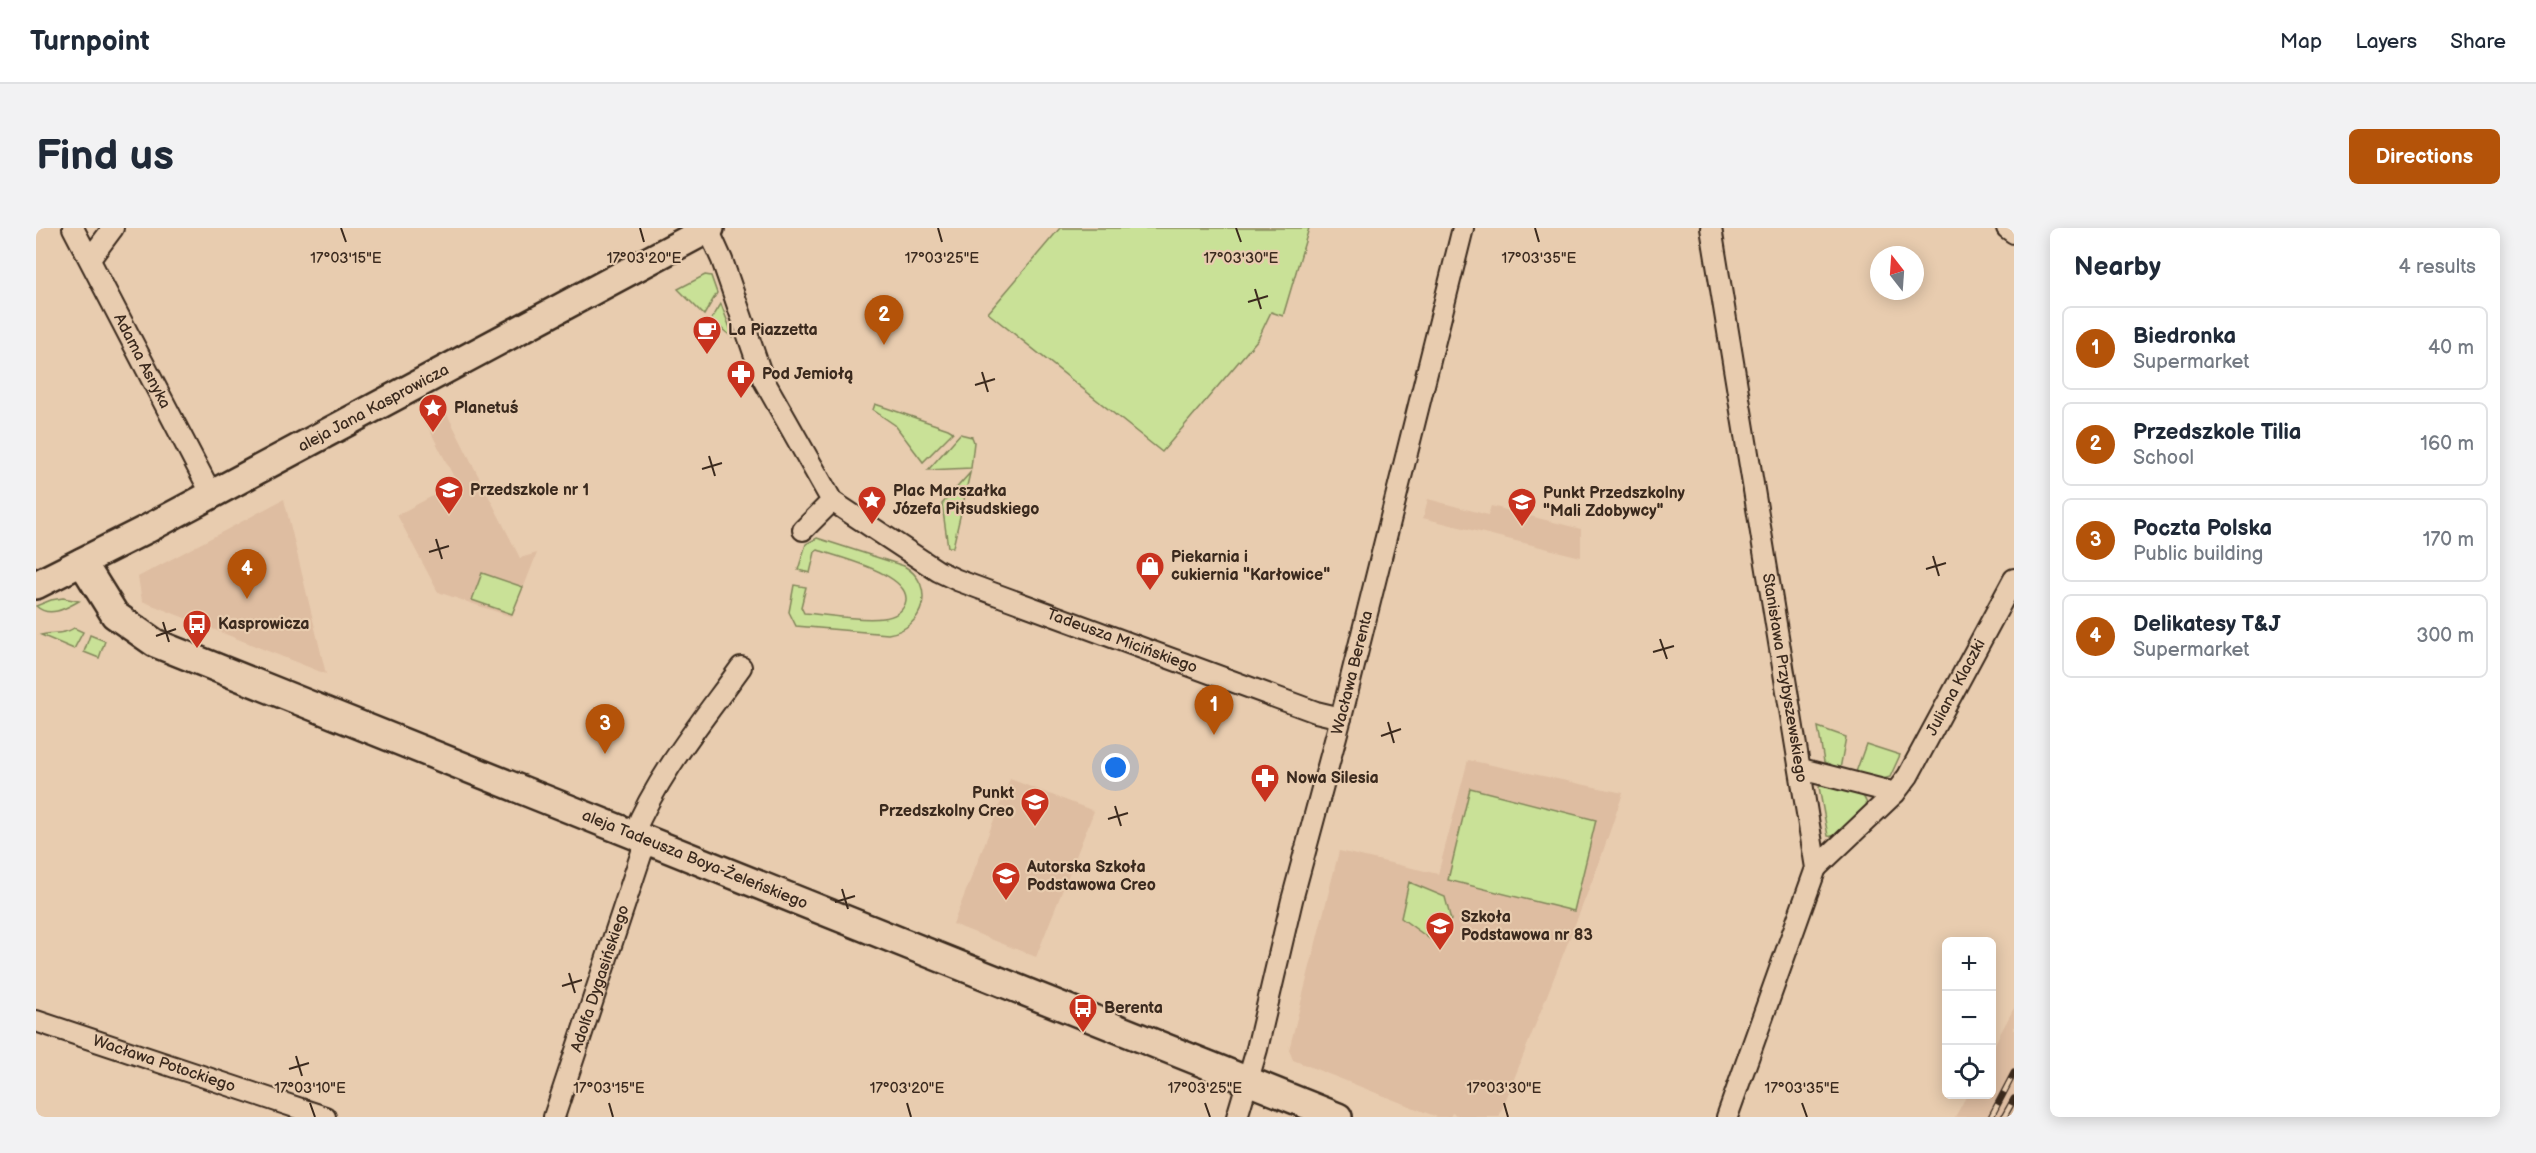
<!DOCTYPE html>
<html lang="en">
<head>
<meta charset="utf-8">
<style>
  body { margin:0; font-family:"Balsamiq Sans",sans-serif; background:#f2f2f3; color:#1f2937 }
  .controls { position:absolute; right:18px; bottom:18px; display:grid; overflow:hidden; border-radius:9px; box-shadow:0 3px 15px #0003 }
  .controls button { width:54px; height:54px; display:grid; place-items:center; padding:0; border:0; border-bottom:2px solid #e0e1e3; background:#fff; color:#1f2937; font:30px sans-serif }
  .compass { position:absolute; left:1834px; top:18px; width:54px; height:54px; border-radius:50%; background:#fff; box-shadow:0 3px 15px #0003; rotate:343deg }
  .you { position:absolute; left:1080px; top:540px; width:21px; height:21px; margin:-15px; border:4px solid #fff; border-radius:50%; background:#1a73e8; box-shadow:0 0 0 9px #1a73e833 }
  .badge { display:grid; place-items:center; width:39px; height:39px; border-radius:50%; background:#b45309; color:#fff; font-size:20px; font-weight:700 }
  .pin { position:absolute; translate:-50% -50px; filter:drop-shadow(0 2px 3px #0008) }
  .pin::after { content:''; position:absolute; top:32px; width:21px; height:18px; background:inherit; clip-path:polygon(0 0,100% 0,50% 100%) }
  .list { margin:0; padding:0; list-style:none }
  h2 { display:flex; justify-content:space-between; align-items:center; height:78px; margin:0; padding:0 24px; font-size:26px }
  h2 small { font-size:20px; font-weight:400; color:#747a83 }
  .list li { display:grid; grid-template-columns:39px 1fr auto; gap:18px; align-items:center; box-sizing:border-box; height:84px; margin:0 12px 12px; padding:0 12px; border:2px solid #e0e1e3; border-radius:9px }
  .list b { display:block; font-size:22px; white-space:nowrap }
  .list p { margin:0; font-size:20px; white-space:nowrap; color:#747a83 }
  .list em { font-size:20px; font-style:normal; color:#747a83 }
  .icon { flex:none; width:33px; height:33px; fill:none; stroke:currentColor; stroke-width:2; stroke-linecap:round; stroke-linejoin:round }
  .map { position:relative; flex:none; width:1978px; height:889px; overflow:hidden; border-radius:9px }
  header { display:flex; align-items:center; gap:36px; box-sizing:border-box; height:84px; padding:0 30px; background:#fff; border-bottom:2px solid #e0e1e3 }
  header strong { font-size:28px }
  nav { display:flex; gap:33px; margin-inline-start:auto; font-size:21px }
  .intro { display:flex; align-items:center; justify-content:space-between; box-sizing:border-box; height:144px; padding:0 36px }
  h1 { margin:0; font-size:42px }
  .button { padding:15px 27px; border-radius:9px; background:#b45309; color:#fff; font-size:21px; font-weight:700 }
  main { display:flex; gap:36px; padding:0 36px }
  aside { flex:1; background:#fff; border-radius:9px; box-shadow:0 3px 15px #0003 }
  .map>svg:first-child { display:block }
</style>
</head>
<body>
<header>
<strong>Turnpoint</strong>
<nav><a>Map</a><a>Layers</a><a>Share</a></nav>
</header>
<div class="intro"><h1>Find us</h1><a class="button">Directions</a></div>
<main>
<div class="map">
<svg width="1978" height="889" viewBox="0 0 1978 889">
  <rect width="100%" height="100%" fill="#e8ccaf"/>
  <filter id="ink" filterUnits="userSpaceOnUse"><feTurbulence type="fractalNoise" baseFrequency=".0167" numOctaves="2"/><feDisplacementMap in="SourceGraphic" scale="12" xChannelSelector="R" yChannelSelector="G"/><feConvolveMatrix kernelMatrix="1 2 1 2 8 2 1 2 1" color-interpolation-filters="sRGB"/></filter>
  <g filter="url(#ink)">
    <path fill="#debda1" d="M410,184L484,330L501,325L476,389L402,364L361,287L421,255L390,195Z
      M248,271L290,446L106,373L102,349Z
      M1392,271L1452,287L1455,278L1545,301V329L1387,290Z
      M1432,532L1587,565L1562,638L1463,889H1425L1416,885L1414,889H1401L1257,832L1253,822L1303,623L1402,646Z
      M974,551L1058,583L1000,729L917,696Z
      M1978,780V889H1919L1931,867L1956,866V821Z"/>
    <path fill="#c9e197" stroke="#82865a" stroke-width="1.5" d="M1024,0H1273L1247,88L1235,84L1222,111L1126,224L952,85Z
      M669,47L675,48L681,65L668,87L642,61Z
      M685,76L697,108L696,109L675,92Z
      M839,176L912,201L917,204L887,234L859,197L837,182Z
      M924,206L936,209L938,214L935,240L892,242Z
      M934,245L917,319H912L906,276Z
      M781,310L868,338C901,357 888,401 852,406L760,398L753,384L758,357L770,359L765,379L768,385C792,387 824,393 847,390C856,389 865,386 869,376C880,347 801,329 782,322L779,324L774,345L762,342L770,316Z
      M446,345L487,359L476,386L436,372Z
      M27,370L43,373C29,381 13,390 0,378L15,372Z
      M38,400L47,404L38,421L5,407C17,404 28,407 38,400Z
      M54,407L69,413L63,430L48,424Z
      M1782,499L1810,509L1804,541L1788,534Z
      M1830,516L1864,527L1854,549C1842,554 1831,550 1819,547Z
      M1789,555C1804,559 1831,560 1831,579C1821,589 1807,610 1792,608L1783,559Z
      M1434,560L1560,592L1538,683L1412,652Z
      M1373,654L1409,669L1415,692L1394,711L1365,690Z"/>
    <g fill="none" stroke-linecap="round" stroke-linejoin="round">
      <g stroke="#3b2a1e" stroke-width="24">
        <g id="street">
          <path id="s1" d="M37,0L176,267"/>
          <path id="s2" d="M1675,0L1780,640L1691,889"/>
          <path d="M1971,0L1978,5"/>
          <path d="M672,1L686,32L727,151L796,273L767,302"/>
          <path d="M54,31L77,0"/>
          <path id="s3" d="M796,273L902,343L921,352L1280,484L1305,490"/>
          <path d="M1765,541L1859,565"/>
          <path d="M597,607C622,546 667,492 705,439"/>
          <path id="s4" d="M1780,640L1859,565L1872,548L1978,351"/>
          <path id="s5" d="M0,793L289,889"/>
          <path id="s6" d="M518,889L610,612"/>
          <path id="s7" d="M1201,889L1221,821L1256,672L1305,490L1427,0"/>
        </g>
      </g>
      <g stroke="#3b2a1e" stroke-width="32">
        <g id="secondary">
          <path id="s8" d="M46,334L79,387L119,415L1302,889"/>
          <path id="s9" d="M0,357L111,301L674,0"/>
        </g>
      </g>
      <use href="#street" stroke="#e8ccaf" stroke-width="20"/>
      <use href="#secondary" stroke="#e8ccaf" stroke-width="27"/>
      <g stroke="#3b2a1e" stroke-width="7">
        <path id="rail" d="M1955,889L1978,845
          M1968,889L1978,871"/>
      </g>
      <use href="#rail" stroke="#e8ccaf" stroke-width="4.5" stroke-dasharray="14" stroke-linecap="butt"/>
    </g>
  </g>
  <path fill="none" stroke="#3b2a1e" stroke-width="2" d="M305,0L310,14M604,0L608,14M902,0L906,14M1200,0L1205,14M1499,0L1503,14M1219,61L1225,81M1212,74L1232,68M946,144L952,164M939,157L959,151M673,228L679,248M666,241L686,235M400,311L406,331M393,324L413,318M1897,328L1903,348M1890,341L1910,335M127,394L133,414M120,408L140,401M1624,411L1631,431M1617,424L1638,418M1352,494L1358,515M1345,508L1365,501M1079,578L1085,598M1072,591L1092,585M806,661L812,681M799,674L819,668M533,745L539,765M526,758L546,752M260,828L266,848M253,841L273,835M274,875L279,889M573,875L577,889M871,875L875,889M1169,875L1174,889M1468,875L1472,889M1766,875L1771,889"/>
  <defs>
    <g id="cafe-pin" transform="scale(1.5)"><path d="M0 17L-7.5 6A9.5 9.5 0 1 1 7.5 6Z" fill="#c8321e" stroke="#e8ccaf"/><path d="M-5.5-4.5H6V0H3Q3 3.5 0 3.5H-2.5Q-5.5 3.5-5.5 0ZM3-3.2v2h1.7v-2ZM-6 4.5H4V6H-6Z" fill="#fff"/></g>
    <g id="pharmacy-pin" transform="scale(1.5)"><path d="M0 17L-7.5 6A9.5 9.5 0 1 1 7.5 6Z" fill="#c8321e" stroke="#e8ccaf"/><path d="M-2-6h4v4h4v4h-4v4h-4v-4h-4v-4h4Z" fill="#fff"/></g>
    <g id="sight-pin" transform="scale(1.5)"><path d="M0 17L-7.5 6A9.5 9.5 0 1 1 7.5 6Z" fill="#c8321e" stroke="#e8ccaf"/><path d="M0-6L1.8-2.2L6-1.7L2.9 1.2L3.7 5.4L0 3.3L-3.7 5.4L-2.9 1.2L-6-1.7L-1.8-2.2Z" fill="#fff"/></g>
    <g id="school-pin" transform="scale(1.5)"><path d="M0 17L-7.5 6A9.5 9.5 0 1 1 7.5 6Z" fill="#c8321e" stroke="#e8ccaf"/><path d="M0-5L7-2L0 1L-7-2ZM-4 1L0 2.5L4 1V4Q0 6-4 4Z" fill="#fff"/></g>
    <g id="shop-pin" transform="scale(1.5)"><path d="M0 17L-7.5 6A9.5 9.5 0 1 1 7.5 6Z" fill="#c8321e" stroke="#e8ccaf"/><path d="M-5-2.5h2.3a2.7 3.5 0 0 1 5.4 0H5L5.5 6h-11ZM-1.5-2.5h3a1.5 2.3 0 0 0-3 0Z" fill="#fff"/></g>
    <g id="bus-pin" transform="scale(1.5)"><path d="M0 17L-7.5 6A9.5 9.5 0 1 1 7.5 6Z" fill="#c8321e" stroke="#e8ccaf"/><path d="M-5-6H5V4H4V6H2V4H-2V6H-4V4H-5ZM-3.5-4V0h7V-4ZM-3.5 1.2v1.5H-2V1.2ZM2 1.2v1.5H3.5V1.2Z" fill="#fff"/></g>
  </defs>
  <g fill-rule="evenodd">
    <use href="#cafe-pin" x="671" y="102"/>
    <use href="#pharmacy-pin" x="705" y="146"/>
    <use href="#sight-pin" x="397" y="180"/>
    <use href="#school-pin" x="413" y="262"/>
    <use href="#sight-pin" x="836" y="272"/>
    <use href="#school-pin" x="1486" y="274"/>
    <use href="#shop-pin" x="1114" y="338"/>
    <use href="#bus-pin" x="161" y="396"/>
    <use href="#pharmacy-pin" x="1229" y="550"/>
    <use href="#school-pin" x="999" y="574"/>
    <use href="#school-pin" x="970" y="648"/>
    <use href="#school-pin" x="1404" y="698"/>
    <use href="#bus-pin" x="1047" y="780"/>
  </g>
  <g text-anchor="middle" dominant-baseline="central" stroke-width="4.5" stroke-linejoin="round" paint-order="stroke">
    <g font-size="16" font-weight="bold" fill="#3b2a1e" stroke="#e8ccaf" text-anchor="start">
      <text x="692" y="102">La Piazzetta</text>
      <text x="726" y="146">Pod Jemiołą</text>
      <text x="418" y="180">Planetuś</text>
      <text x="434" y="262">Przedszkole nr 1</text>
      <text x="857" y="263">Plac Marszałka<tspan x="857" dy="18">Józefa Piłsudskiego</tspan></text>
      <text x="1507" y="265">Punkt Przedszkolny<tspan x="1507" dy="18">"Mali Zdobywcy"</tspan></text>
      <text x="1135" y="329">Piekarnia i<tspan x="1135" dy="18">cukiernia "Karłowice"</tspan></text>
      <text x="182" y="396">Kasprowicza</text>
      <text x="1250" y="550">Nowa Silesia</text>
      <text x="978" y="565" text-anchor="end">Punkt<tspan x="978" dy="18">Przedszkolny Creo</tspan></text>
      <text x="991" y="639">Autorska Szkoła<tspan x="991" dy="18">Podstawowa Creo</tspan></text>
      <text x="1425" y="689">Szkoła<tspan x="1425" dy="18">Podstawowa nr 83</tspan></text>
      <text x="1068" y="780">Berenta</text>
    </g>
    <g font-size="16" fill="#3b2a1e" stroke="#e8ccaf">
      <text stroke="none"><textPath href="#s1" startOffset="150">Adama Asnyka</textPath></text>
      <text stroke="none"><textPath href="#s9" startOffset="381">aleja Jana Kasprowicza</textPath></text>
      <text stroke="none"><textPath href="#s3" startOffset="324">Tadeusza Micińskiego</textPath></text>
      <text stroke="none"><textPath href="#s7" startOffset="459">Wacława Berenta</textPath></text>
      <text stroke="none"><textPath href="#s2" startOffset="456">Stanisława Przybyszewskiego</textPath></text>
      <text stroke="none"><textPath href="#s4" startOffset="231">Juliana Klaczki</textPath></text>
      <text stroke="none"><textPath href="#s8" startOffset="693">aleja Tadeusza Boya-Żeleńskiego</textPath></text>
      <text stroke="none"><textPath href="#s6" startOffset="146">Adolfa Dygasińskiego</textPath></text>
      <text stroke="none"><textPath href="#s5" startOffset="135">Wacława Potockiego</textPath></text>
    </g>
  </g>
  <g font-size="15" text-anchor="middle" fill="#3b2a1e" stroke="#e8ccaf" stroke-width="4.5" stroke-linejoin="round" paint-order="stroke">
    <text x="310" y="35">17°03'15"E</text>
    <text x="608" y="35">17°03'20"E</text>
    <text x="906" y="35">17°03'25"E</text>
    <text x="1205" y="35">17°03'30"E</text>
    <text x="1503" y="35">17°03'35"E</text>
    <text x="274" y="865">17°03'10"E</text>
    <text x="573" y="865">17°03'15"E</text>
    <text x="871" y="865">17°03'20"E</text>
    <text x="1169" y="865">17°03'25"E</text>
    <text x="1468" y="865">17°03'30"E</text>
    <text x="1766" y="865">17°03'35"E</text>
  </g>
</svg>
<div class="controls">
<button>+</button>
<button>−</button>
<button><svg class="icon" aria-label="locate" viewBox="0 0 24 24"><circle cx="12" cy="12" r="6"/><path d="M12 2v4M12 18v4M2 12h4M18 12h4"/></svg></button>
</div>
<svg class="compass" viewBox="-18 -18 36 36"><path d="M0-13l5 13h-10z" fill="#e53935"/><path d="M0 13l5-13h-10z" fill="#747a83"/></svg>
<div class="you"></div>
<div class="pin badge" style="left:1178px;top:507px">1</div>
<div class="pin badge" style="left:848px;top:117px">2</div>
<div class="pin badge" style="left:569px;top:526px">3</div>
<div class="pin badge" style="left:211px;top:371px">4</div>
</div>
<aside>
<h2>Nearby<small>4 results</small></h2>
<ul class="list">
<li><span class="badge">1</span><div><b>Biedronka</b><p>Supermarket</p></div><em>40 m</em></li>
<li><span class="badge">2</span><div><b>Przedszkole Tilia</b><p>School</p></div><em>160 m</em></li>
<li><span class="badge">3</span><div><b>Poczta Polska</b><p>Public building</p></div><em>170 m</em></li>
<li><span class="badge">4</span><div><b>Delikatesy T&amp;J</b><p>Supermarket</p></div><em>300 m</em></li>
</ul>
</aside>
</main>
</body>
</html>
